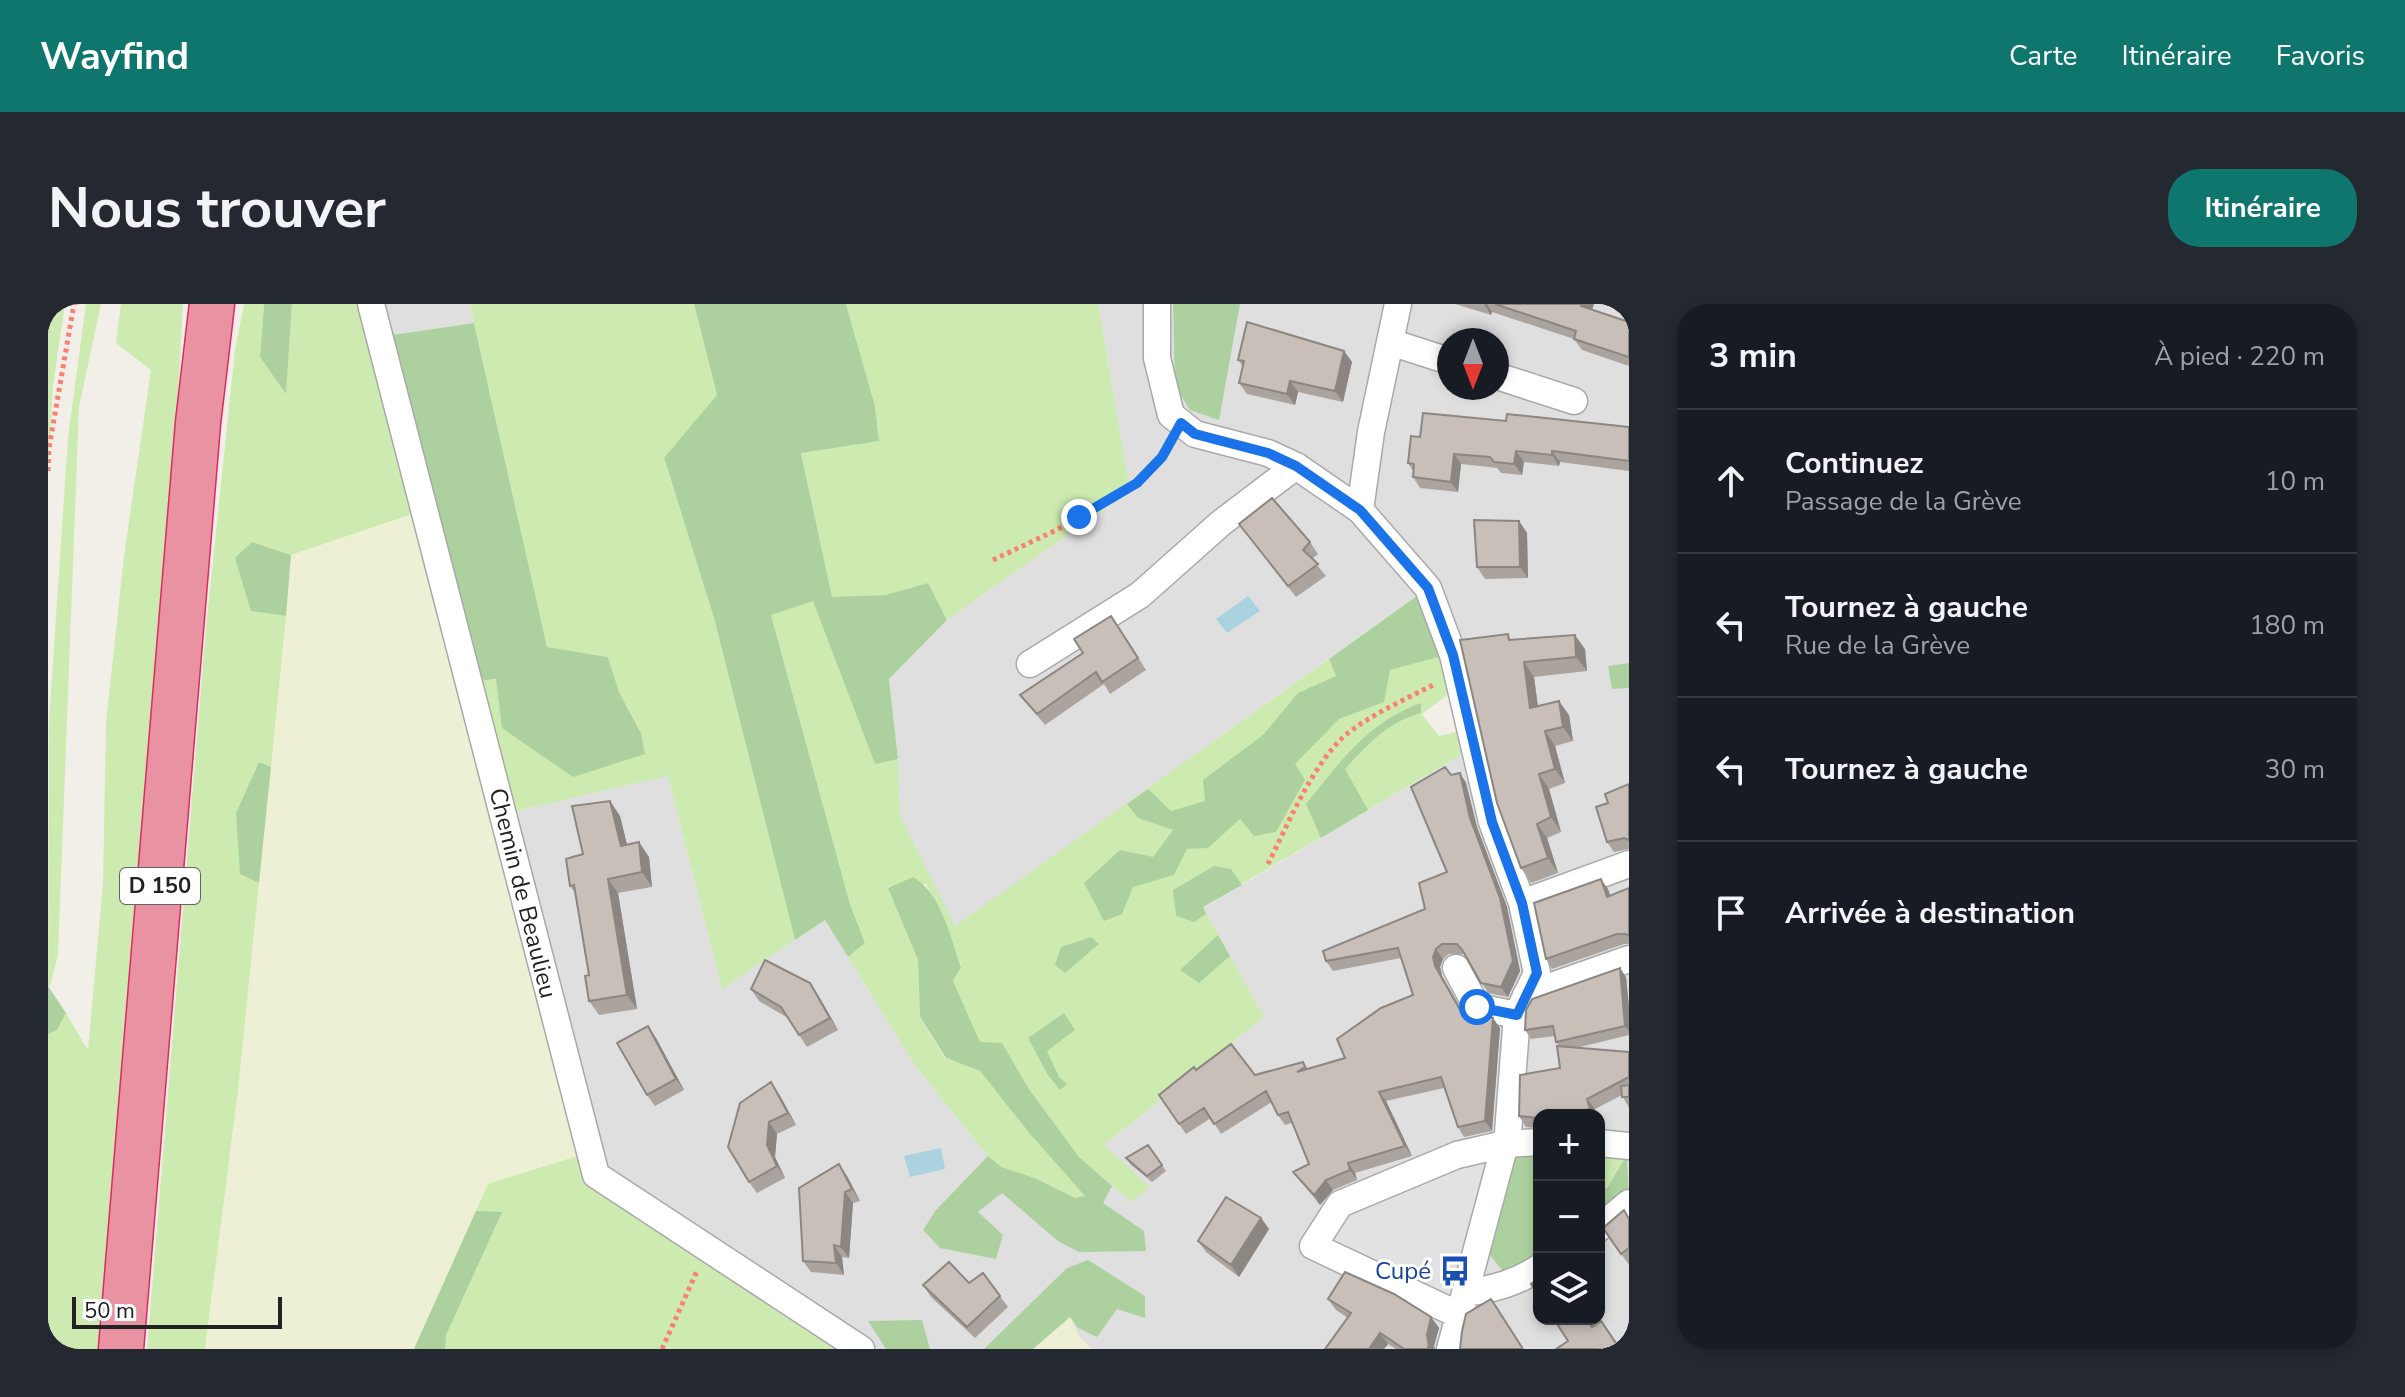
<!DOCTYPE html>
<html lang="fr">
<head>
<meta charset="utf-8">
<style>
  body { margin:0; font-family:"Nunito Sans",sans-serif; background:#242831; color:#f1f3f6 }
  .controls { position:absolute; right:24px; bottom:24px; display:grid; overflow:hidden; border-radius:16px; box-shadow:0 4px 12px #0003 }
  .controls button { width:72px; height:72px; display:grid; place-items:center; padding:0; border:0; border-bottom:2px solid #363941; background:#171b24; color:#f1f3f6; font:40px sans-serif }
  .compass { position:absolute; left:1389px; top:24px; width:72px; height:72px; border-radius:50%; background:#171b24; box-shadow:0 4px 12px #0003; rotate:180deg }
  .scale { position:absolute; left:24px; bottom:20px; width:210px; box-sizing:border-box; padding-left:8px; border:4px solid #222; border-top:0; font-size:22px; line-height:28px; white-space:nowrap; color:#222; -webkit-text-stroke:6px #fff; paint-order:stroke }
  .stop { position:absolute; width:24px; height:24px; margin:-18px; border:6px solid #1a73e8; border-radius:50%; background:#fff }
  .stop.end { background:#1a73e8; border-color:#fff; box-shadow:0 2px 8px #0008 }
  .list { margin:0; padding:0; list-style:none }
  h2 { display:flex; justify-content:space-between; align-items:center; height:104px; margin:0; padding:0 32px; font-size:34px }
  h2 small { font-size:26px; font-weight:400; color:#9ea1a6 }
  .list li { display:grid; grid-template-columns:52px 1fr auto; gap:24px; align-items:center; box-sizing:border-box; height:144px; padding:0 32px; border-top:2px solid #363941 }
  .list b { display:block; font-size:30px; white-space:nowrap }
  .list p { margin:0; font-size:26px; white-space:nowrap; color:#9ea1a6 }
  .list em { font-size:26px; font-style:normal; color:#9ea1a6 }
  .icon { flex:none; width:44px; height:44px; fill:none; stroke:currentColor; stroke-width:2; stroke-linecap:round; stroke-linejoin:round }
  .map { position:relative; flex:none; width:1581px; height:1045px; overflow:hidden; border-radius:32px }
  header { display:flex; align-items:center; gap:48px; box-sizing:border-box; height:112px; padding:0 40px; background:#0f766e; color:#fff }
  header strong { font-size:38px }
  nav { display:flex; gap:44px; margin-inline-start:auto; font-size:28px }
  .intro { display:flex; align-items:center; justify-content:space-between; box-sizing:border-box; height:192px; padding:0 48px }
  h1 { margin:0; font-size:56px }
  .button { padding:20px 36px; border-radius:32px; background:#0f766e; color:#fff; font-size:28px; font-weight:700 }
  main { display:flex; gap:48px; padding:0 48px }
  aside { flex:1; background:#171b24; border-radius:32px; box-shadow:0 4px 12px #0003 }
  .map>svg:first-child { display:block }
</style>
</head>
<body>
<header>
<strong>Wayfind</strong>
<nav><a>Carte</a><a>Itinéraire</a><a>Favoris</a></nav>
</header>
<div class="intro"><h1>Nous trouver</h1><a class="button">Itinéraire</a></div>
<main>
<div class="map">
<svg width="1581" height="1045" viewBox="0 0 1581 1045">
  <rect width="100%" height="100%" fill="#f2efe9"/>
  <path fill="#e0dfdf" fill-rule="evenodd" d="M336,0H422L426,19L344,31Z
    M1050,0H1581V1045H813L548,871L455,510L620,472L674,685L777,616L868,763L940,852L1027,894L1019,871L1216,713L1155,604L1427,443L1379,284L907,623L852,512L850,455L841,375L899,316L1082,187ZM1401,36H1449V84H1401ZM1491,811H1551V1015H1491Z"/>
  <path fill="#eef0d5" d="M376,206L542,848L440,881L366,1045H157L190,786L243,251Z
    M1022,1013L1032,1034L1044,1045H985Z"/>
  <path fill="#cdebb0" d="M0,0H17L5,82L0,167Z
    M38,0H53L31,103L10,651L2,682H0L1,417L20,133Z
    M73,0H135L124,207L55,1045H0V730L9,726L18,709L40,746L55,579L58,418L76,252L103,66L68,39Z
    M196,0H216L212,53L238,88L244,0H316L376,206L243,251L204,238L203,307L238,312L223,463L211,458L192,570L211,579L190,786L157,1045H99L158,323L187,46Z
    M422,0H646L669,92L616,155L666,314L747,636L674,685L620,472L455,510L421,378L448,375L593,428L571,388L560,353L499,343Z
    M798,0H1050L1082,187L899,316L880,279L837,291L784,294L753,148L831,136L827,102Z
    M1380,284L1403,388L1374,410L1391,432L1422,424L1427,443L1155,603L1216,713L1056,841L1102,883L1084,898L1031,853L981,785L954,739H932L905,677L913,662L899,624L878,580L840,583L870,656L872,714L897,754L932,767L982,830L1038,893L1027,894L987,874L953,863L940,852L868,763L800,653L817,639L802,600L723,311L765,296L827,459L850,455L852,512L907,622Z
    M1551,847L1579,851L1558,884L1551,886Z
    M542,848L548,871L813,1045H366L440,880Z"/>
  <path fill="#add19e" d="M216,0H244L238,90L212,53Z
    M646,0H798L827,102L831,137L753,149L784,293L837,291L880,279L899,316L841,375L850,455L827,460L765,297L723,311L802,600L817,639L800,653L777,616L747,636L666,314L616,154L669,91Z
    M1125,0H1192L1171,116L1142,106L1127,82Z
    M426,19L499,343L560,353L571,388L593,429L597,450L525,473L454,424L448,375L421,378L344,31Z
    M204,238L243,251L238,312L203,307L187,254Z
    M1370,291L1398,351L1342,366L1336,398L1291,415L1247,460L1257,476L1228,528L1206,532L1192,515L1160,544L1139,545L1126,571L1085,583L1074,610L1056,617L1036,579L1072,546L1105,553L1125,526L1090,514L1079,500L1100,485L1123,507L1157,497L1155,476L1215,431L1250,389L1288,372L1281,355Z
    M1581,359V384L1564,385L1560,362Z
    M1373,399V409C1340,418 1320,440 1297,465L1320,506L1273,534L1258,500C1292,458 1320,418 1373,399Z
    M211,458L223,463L211,579L192,570L188,509Z
    M1166,562L1183,565L1194,581L1155,603L1158,610L1146,618L1128,612L1125,586Z
    M865,573C893,588 902,633 913,663L905,677L932,738L954,739L981,785L1031,853L1064,882L1055,899L1096,927L1098,947L1031,948L1010,937L954,889L930,908L955,931L948,955L892,944L875,926L888,906L940,852L953,863L987,874L1027,894L1037,892L982,830L932,767L898,754L872,713L870,656L840,584Z
    M1170,631L1182,652L1151,679L1132,666Z
    M1043,633L1051,640L1017,669L1007,661L1013,643Z
    M0,682L18,709L9,726L0,730Z
    M1016,709L1027,726L999,747L1011,773L1019,780L1012,786L1000,771L980,734Z
    M1491,838V893L1487,904H1491V964L1464,978L1431,938L1432,860Z
    M1579,851L1581,896L1551,924V886L1559,884Z
    M428,907L454,908L398,1031L397,1045H366Z
    M1040,956L1097,992V1014L1069,1005L1049,1033L1030,1024L1022,1013L985,1045H936L1019,964Z
    M874,1016L882,1045H838L820,1017Z"/>
  <path fill="#e2e2e2" d="M1457,840L1411,1011L1265,942L1292,900Z"/>
  <path fill="#aad3df" d="M1200,292L1212,307L1179,329L1168,315Z
    M893,844L897,865L862,873L856,852Z"/>
  <g fill="none" stroke-linecap="round" stroke-linejoin="round">
    <g stroke="#a9a9a9" stroke-width="29">
      <path id="street" d="M323,0L548,871L813,1045
        M1109,0V54L1123,111L1147,130L1220,149L1248,162L1312,206L1380,284L1405,351L1444,518L1474,599L1489,669L1469,711L1460,829L1402,1045
        M1342,38L1401,57
        M1449,72L1526,97
        M1312,206L1323,128L1350,0
        M982,360L1092,291L1173,219L1248,162
        M1474,599L1581,560
        M1408,664L1429,703L1469,711
        M1478,691L1581,655
        M1551,839L1581,842
        M1551,924L1581,899
        M1418,989C1445,985 1468,979 1491,964
        M1411,1011L1265,942L1292,900L1409,851L1457,840L1491,838"/>
    </g>
    <g stroke="#dc2a67" stroke-width="47">
      <path id="highway" d="M73,1045L150,119L164,0"/>
    </g>
    <path stroke="#fa8072" stroke-width="5" stroke-dasharray="4 4" stroke-linecap="butt" d="M0,167L1,144L26,0
      M945,256C998,230 1092,193 1121,141
      M1220,560C1239,522 1267,455 1300,429C1326,409 1358,395 1387,380
      M614,1045L649,967"/>
    <use href="#street" stroke="#fff" stroke-width="26"/>
    <use href="#highway" stroke="#e892a2" stroke-width="44"/>
  </g>
  <path fill="#aba49e" d="M1407,0H1546L1544,6L1581,18V62L1534,46L1526,35L1444,8L1443,11Z
    M1296,47L1304,58L1295,98L1250,88L1247,101L1199,90L1191,79L1195,63L1190,56Z
    M1458,117L1581,123V167L1512,158L1511,162L1476,158L1474,171L1453,169L1449,164L1413,160L1410,188L1372,184L1365,173V167L1360,159L1372,133Z
    M1471,217L1479,229L1480,274L1437,275L1429,263Z
    M1191,220L1262,238L1270,250L1264,255L1278,272L1248,293Z
    M1071,323L1098,366L1062,390L1056,380L997,421L972,391L1035,349Z
    M1464,336L1537,345L1539,367L1486,373L1490,402L1521,411L1525,437L1507,442L1517,479L1501,485L1513,528L1499,534L1510,569L1483,579L1473,564Z
    M1412,469L1418,479L1429,523L1459,603L1472,667L1460,693L1440,689L1416,650H1401L1395,655L1392,663L1394,672L1414,706L1452,724L1444,827L1416,833L1410,823L1396,784L1338,797L1364,852L1307,869L1309,876L1285,886L1272,901L1245,868L1261,860L1244,819L1237,821L1230,811L1224,798L1173,830L1163,814L1138,830L1111,791L1148,766L1207,771L1255,758L1260,765L1297,754L1365,691L1353,654L1285,667L1278,657L1377,605L1399,568L1403,471Z
    M1581,480V545L1566,548L1559,538L1560,499Z
    M562,497L572,512L579,541L601,553L604,583L570,589L589,705L551,711L541,697V671L528,590L522,582L535,550Z
    M1581,584V640H1576L1504,665L1498,655L1560,585L1562,591Z
    M1578,673L1581,703V731L1528,744L1581,748V804L1574,791L1547,805L1548,811H1491V824L1478,823L1471,812L1512,764V743L1508,738L1507,732L1483,735L1477,726Z
    M703,685L770,691L790,726L759,743L740,714L711,697Z
    M608,734L636,786L607,802L599,791Z
    M731,790L748,821L729,830L727,853L737,874L709,889L701,878Z
    M1100,841L1118,867L1104,878L1082,860L1078,854Z
    M799,872L812,897L805,899L801,954L794,953L796,971L763,968L755,957Z
    M1213,914L1221,925L1191,973L1158,948L1150,937Z
    M1581,914V961L1555,924Z
    M921,979L952,992L960,1003L927,1034L883,993L875,981Z
    M1280,995L1383,1013L1391,1024L1386,1042L1387,1045H1348L1340,1040L1336,1045H1277L1300,1014L1288,1006Z"/>
  <path fill="#8b8681" d="M1436,0H1439L1444,8L1443,11Z
    M1534,0H1546L1541,14L1533,2Z
    M1296,47L1304,58L1295,98L1287,87Z
    M1242,77L1250,88L1247,101L1239,90Z
    M1468,147L1476,158L1474,171L1466,160Z
    M1504,147L1512,158L1511,162L1504,151Z
    M1406,150L1413,160L1410,188L1403,178Z
    M1471,217L1479,229L1480,274L1472,263Z
    M1527,331L1537,345L1539,367L1528,353Z
    M1476,358L1486,373L1492,419L1482,404Z
    M1511,397L1521,411L1525,437L1515,423Z
    M1497,427L1507,442L1517,479L1507,465Z
    M1412,469L1418,479L1429,523L1459,603L1472,667L1460,693L1453,683L1422,514Z
    M1491,470L1501,485L1513,528L1503,513Z
    M562,497L572,512L583,557L573,542Z
    M1489,520L1499,534L1510,569L1500,554Z
    M591,538L601,553L604,583L594,568Z
    M560,575L570,589L589,705L579,691Z
    M1553,575L1560,585L1566,603L1559,593Z
    M1388,645L1395,655L1392,663L1394,672L1419,715L1387,662L1385,653Z
    M1572,664L1578,673L1581,703V727L1577,722Z
    M762,679L770,691L790,726L782,714Z
    M1445,714L1452,724L1444,827L1437,817Z
    M600,722L608,734L636,786L628,775Z
    M723,778L731,790L748,821L740,809Z
    M1331,788L1338,797L1364,852L1357,842Z
    M1539,795L1547,805L1548,811H1547L1542,805Z
    M721,818L729,830L727,853L737,874L729,862L719,841Z
    M1300,859L1307,869L1309,876L1302,866Z
    M791,860L799,872L812,897L804,885Z
    M1278,876L1285,886L1272,901L1266,891Z
    M797,888L805,899L801,954L793,943Z
    M1213,914L1221,925L1191,973L1183,961Z
    M786,941L794,953L796,971L788,959Z
    M1383,1013L1391,1024L1386,1042L1387,1045H1379V1031Z
    M1332,1029L1340,1040L1336,1045H1321Z"/>
  <path fill="#c7bfb8" stroke="#8b8681" stroke-width="2" d="M1447,0H1534L1533,2L1581,18V53L1526,35L1528,27Z
    M1199,18L1296,47L1287,87L1242,77L1239,90L1191,79L1196,57L1190,56Z
    M1375,109L1458,117L1459,110L1581,123V157L1504,147V151L1468,147L1466,160L1446,158L1442,153L1406,150L1403,178L1365,173L1366,160L1360,159L1363,132L1372,133Z
    M1224,194L1262,238L1255,246L1270,260L1240,282L1191,220Z
    M1426,216L1471,217L1472,263H1429Z
    M1063,312L1090,354L1054,378L1048,368L989,410L972,391L1035,349L1026,335Z
    M1460,330L1461,336L1527,331L1528,353L1476,358L1482,404L1511,397L1515,423L1497,427L1507,465L1491,470L1503,513L1489,520L1500,554L1473,564L1449,499L1412,336Z
    M1397,463L1403,471L1412,469L1422,514L1452,594L1465,657L1453,683L1433,679L1415,647L1409,640H1394L1388,645L1385,653L1387,662L1412,706L1445,714L1437,817L1410,823L1393,773L1331,788L1357,842L1300,859L1302,866L1278,876L1266,891L1245,868L1261,860L1240,808L1230,811L1218,787L1166,820L1156,804L1131,820L1111,791L1146,763L1148,766L1183,740L1207,771L1255,758L1257,763L1249,768L1297,754L1289,735L1333,704L1365,691L1350,644L1278,657L1275,647L1377,605L1371,579L1399,568L1363,483Z
    M1581,480V536L1576,534L1559,538L1548,503L1560,499L1557,490Z
    M562,497L573,542L591,538L594,568L560,575L579,691L541,697L537,672L541,671L526,581L522,582L518,555L535,550L524,502Z
    M1553,575L1559,593L1581,584V632L1578,630H1569L1498,655L1486,599Z
    M717,656L762,679L782,714L751,731L733,703L703,685Z
    M1572,664L1577,722L1508,738L1505,722L1477,726L1478,706L1484,695Z
    M600,722L628,775L599,791L569,739Z
    M1509,742L1581,748V773L1539,795L1542,805L1510,811H1491V814L1471,812L1472,771L1512,764Z
    M723,778L740,809L721,818L719,841L729,862L701,878L680,843L692,799Z
    M1581,781V793H1574L1573,782Z
    M1100,841L1114,861L1099,872L1078,854Z
    M791,860L804,885L797,888L793,943L786,941L788,959L755,957L751,884Z
    M1178,893L1213,914L1183,961L1150,937Z
    M1576,906L1581,915V944L1573,950L1555,924Z
    M901,958L921,979L935,969L952,992L919,1023L875,981Z
    M1297,968L1346,990L1383,1013L1379,1031L1381,1042L1379,1045H1356L1332,1029L1321,1045H1277L1303,1009L1280,995Z
    M1491,974V992L1483,980Z
    M1443,995L1475,1045H1412L1414,1027L1418,1010Z
    M1506,1015H1539L1544,1023L1553,1017L1572,1045H1508L1520,1037Z"/>
  <g fill="none" stroke-linecap="round" stroke-linejoin="round">
    <path stroke="#1a73e8" stroke-width="10" d="M1031,213L1089,179L1114,153L1133,119L1147,130L1220,149L1248,162L1312,206L1380,284L1405,351L1444,518L1474,599L1489,669L1469,711L1429,703"/>
  </g>
  <defs>
    <g id="bus-bare" transform="scale(2.4)"><path d="M-5-6H5V4H4V6H2V4H-2V6H-4V4H-5ZM-3.5-4V0h7V-4ZM-3.5 1.2v1.5H-2V1.2ZM2 1.2v1.5H3.5V1.2Z" fill="#1a4fb4" stroke="#fff" stroke-width="2.5" paint-order="stroke"/></g>
  </defs>
  <g fill-rule="evenodd">
    <use href="#bus-bare" x="1407" y="967"/>
  </g>
  <g text-anchor="middle" dominant-baseline="central" stroke-width="6" stroke-linejoin="round" paint-order="stroke">
    <rect fill="#fff" stroke="#646464" stroke-width="2" x="72" y="564" width="80" height="36" rx="6"/>
    <g font-size="22" font-weight="bold" fill="#222">
      <text x="112" y="582">D 150</text>
    </g>
    <g font-size="24" fill="#222" stroke="#fff">
      <text transform="translate(475 589) rotate(76)">Chemin de Beaulieu</text>
    </g>
    <g font-size="24" fill="#164399" stroke="#fff" text-anchor="end">
      <text x="1383" y="967">Cupé</text>
    </g>
  </g>
</svg>
<div class="controls">
<button>+</button>
<button>−</button>
<button><svg class="icon" aria-label="layers" viewBox="0 0 24 24"><path d="M12 4l9 5-9 5-9-5zM3 14l9 5 9-5"/></svg></button>
</div>
<svg class="compass" viewBox="-18 -18 36 36"><path d="M0-13l5 13h-10z" fill="#e53935"/><path d="M0 13l5-13h-10z" fill="#9ea1a6"/></svg>
<div class="scale">50 m</div>
<div class="stop" style="left:1429px;top:703px"></div>
<div class="stop end" style="left:1031px;top:213px"></div>
</div>
<aside>
<h2>3 min<small>À pied · 220 m</small></h2>
<ul class="list">
<li><svg class="icon" aria-label="ahead" viewBox="0 0 24 24"><path d="M12 20V5M6 11l6-6 6 6"/></svg><div><b>Continuez</b><p>Passage de la Grève</p></div><em>10 m</em></li>
<li><svg class="icon" aria-label="left" viewBox="0 0 24 24"><path d="M17 20v-9H6M10 6l-5 5 5 5"/></svg><div><b>Tournez à gauche</b><p>Rue de la Grève</p></div><em>180 m</em></li>
<li><svg class="icon" aria-label="left" viewBox="0 0 24 24"><path d="M17 20v-9H6M10 6l-5 5 5 5"/></svg><div><b>Tournez à gauche</b></div><em>30 m</em></li>
<li><svg class="icon" aria-label="arrive" viewBox="0 0 24 24"><path d="M6 21V4h12l-3 4 3 4H6"/></svg><div><b>Arrivée à destination</b></div></li>
</ul>
</aside>
</main>
</body>
</html>
